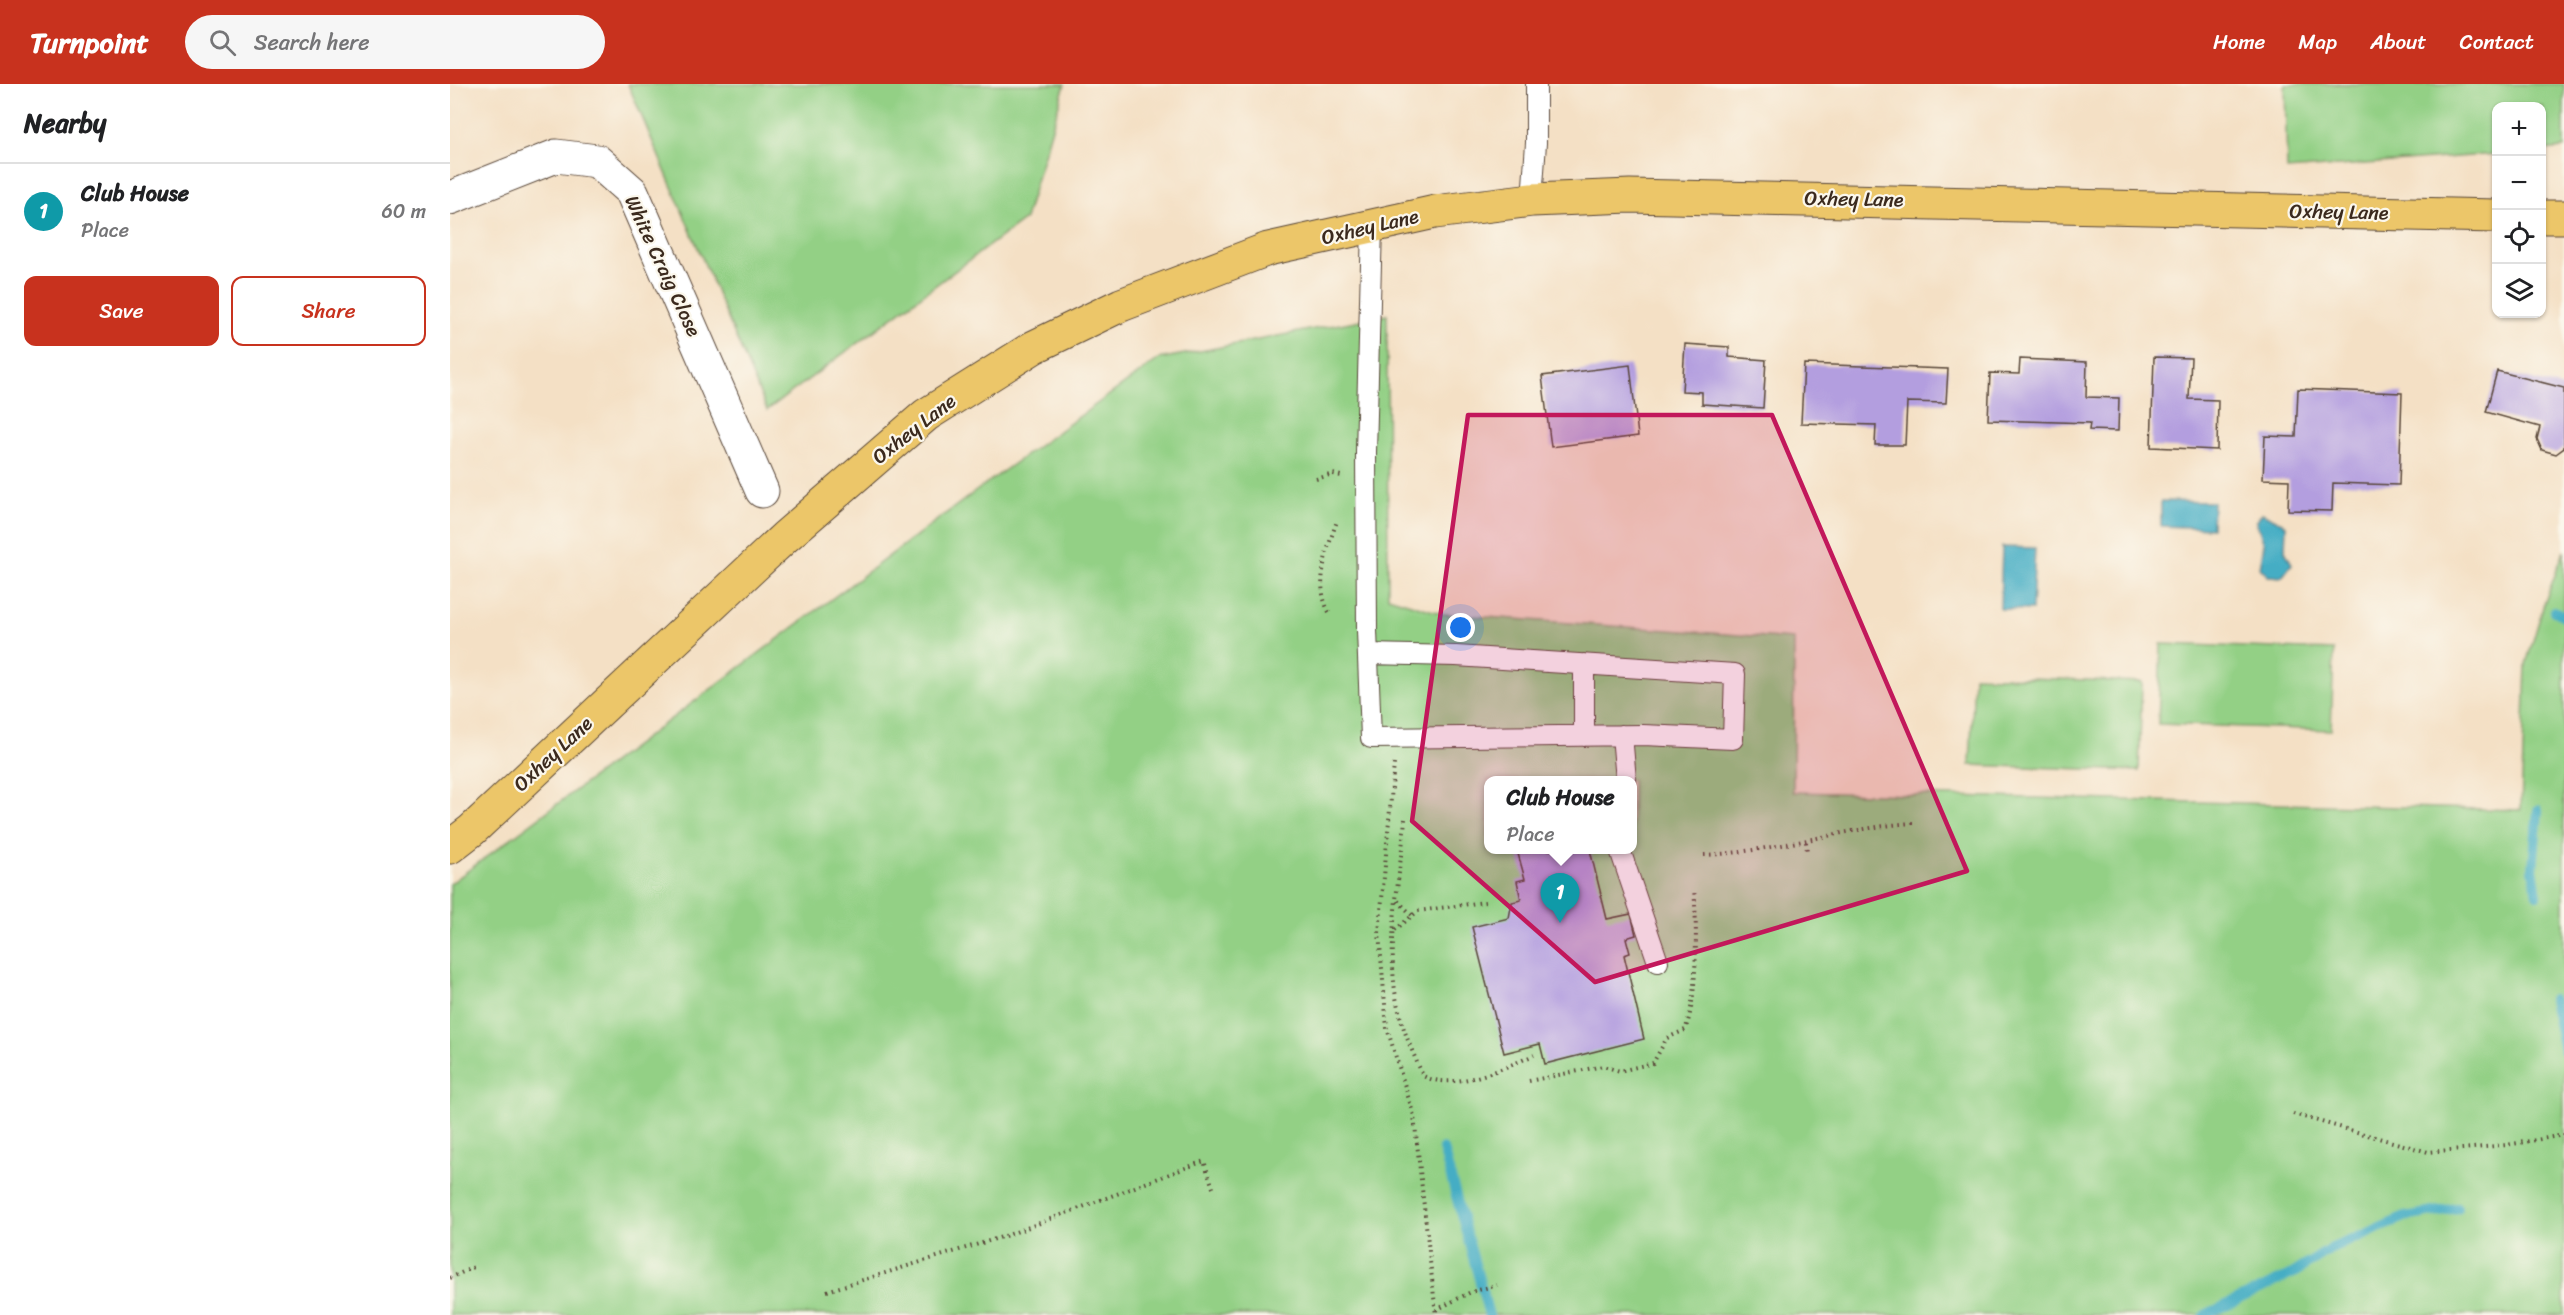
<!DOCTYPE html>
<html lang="en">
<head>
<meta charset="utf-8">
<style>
  body { margin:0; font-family:Sriracha,sans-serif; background:#f6f6f6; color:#202124 }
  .controls { position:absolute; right:18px; top:18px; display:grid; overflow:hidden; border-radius:12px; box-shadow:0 2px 4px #0004 }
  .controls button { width:54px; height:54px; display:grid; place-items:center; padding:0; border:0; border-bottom:2px solid #e0e0e0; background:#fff; color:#202124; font:30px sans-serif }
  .you { position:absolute; left:1011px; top:544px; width:21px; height:21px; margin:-15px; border:4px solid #fff; border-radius:50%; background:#1a73e8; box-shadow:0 0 0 9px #1a73e833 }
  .badge { display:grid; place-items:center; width:39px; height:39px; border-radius:50%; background:#c8321e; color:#fff; font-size:20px; font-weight:700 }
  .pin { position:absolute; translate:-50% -50px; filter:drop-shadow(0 2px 3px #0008) }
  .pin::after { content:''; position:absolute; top:32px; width:21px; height:18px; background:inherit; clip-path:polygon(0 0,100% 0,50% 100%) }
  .popup { position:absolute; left:1034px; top:692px; width:153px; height:78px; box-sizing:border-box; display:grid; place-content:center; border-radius:12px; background:#fff; filter:drop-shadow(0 2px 4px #0005); font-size:20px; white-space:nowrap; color:#757577 }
  .popup b { font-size:22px; color:#202124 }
  .popup::after { content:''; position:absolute; left:50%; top:100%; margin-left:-12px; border:12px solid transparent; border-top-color:#fff }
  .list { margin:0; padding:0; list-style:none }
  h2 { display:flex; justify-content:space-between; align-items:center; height:78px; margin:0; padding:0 24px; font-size:26px }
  h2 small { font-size:20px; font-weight:400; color:#757577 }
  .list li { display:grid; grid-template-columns:39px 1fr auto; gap:18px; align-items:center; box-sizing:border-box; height:96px; padding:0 24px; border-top:2px solid #e0e0e0 }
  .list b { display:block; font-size:22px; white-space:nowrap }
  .list p { margin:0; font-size:20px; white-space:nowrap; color:#757577 }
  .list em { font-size:20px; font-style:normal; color:#757577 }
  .actions { display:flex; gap:12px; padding:18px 24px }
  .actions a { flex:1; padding:14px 0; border:2px solid #c8321e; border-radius:12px; text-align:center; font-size:21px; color:#c8321e }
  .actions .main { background:#c8321e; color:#fff }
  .icon { flex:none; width:33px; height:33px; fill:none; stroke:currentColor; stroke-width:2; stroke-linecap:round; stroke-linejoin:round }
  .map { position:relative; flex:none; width:2114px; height:1231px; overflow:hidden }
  header { display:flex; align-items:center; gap:36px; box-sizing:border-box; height:84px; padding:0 30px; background:#c8321e; color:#fff }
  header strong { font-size:28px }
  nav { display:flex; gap:33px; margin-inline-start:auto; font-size:21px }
  .search { width:420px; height:54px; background:#f6f6f6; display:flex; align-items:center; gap:15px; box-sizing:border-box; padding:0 21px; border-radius:33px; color:#757577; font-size:22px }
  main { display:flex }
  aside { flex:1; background:#fff }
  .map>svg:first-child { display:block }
</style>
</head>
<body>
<header>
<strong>Turnpoint</strong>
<div class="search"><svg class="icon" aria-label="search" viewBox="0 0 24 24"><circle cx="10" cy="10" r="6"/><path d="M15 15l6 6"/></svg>Search here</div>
<nav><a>Home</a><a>Map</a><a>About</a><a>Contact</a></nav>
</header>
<main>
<aside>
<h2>Nearby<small></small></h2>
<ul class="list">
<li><span class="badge" style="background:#0f9aa8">1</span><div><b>Club House</b><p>Place</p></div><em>60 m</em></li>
</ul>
<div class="actions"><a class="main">Save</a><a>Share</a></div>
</aside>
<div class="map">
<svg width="2114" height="1231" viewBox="0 0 2114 1231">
  <rect width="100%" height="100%" fill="#fbf7ec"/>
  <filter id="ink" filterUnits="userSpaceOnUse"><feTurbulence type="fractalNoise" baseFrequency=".0167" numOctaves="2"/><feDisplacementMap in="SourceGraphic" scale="12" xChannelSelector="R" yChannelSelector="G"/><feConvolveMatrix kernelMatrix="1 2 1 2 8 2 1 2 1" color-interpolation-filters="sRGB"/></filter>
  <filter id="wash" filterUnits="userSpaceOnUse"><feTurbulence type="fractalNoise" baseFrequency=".008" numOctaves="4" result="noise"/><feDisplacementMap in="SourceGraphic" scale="24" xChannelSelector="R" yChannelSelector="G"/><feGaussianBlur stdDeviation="1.35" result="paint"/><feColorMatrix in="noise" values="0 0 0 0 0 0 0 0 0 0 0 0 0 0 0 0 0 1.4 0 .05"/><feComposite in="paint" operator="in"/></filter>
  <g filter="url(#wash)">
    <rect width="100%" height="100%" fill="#f4e0c5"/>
    <path fill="#93d085" stroke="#677d52" stroke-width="1.5" fill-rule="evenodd" d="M178,0H615L575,135L317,326Z
      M1835,0H2114V64L2092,66V22H2046V70L1837,86Z
      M937,231L938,513L993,530L1344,555L1343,708L2071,726L2076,580L2093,523L2114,467V1231H0V800L530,404L709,275ZM1038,696H1182V766H1038Z
      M1711,560L1884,566L1881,646L1708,640Z
      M1524,592L1692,598L1689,687L1520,681Z"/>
    <path fill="#45adc4" stroke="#406c71" stroke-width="1.5" d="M1711,417L1763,418L1762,444L1711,442Z
      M1812,429L1836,441L1835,467L1842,480L1832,493L1818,492L1810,484L1814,460L1806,437Z
      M1552,463L1585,464L1582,526L1550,525Z"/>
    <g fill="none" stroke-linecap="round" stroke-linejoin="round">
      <path stroke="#45adc4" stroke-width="10" d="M2104,527L2114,532
        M2087,811L2083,785L2088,726
        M2103,916L2114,966
        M993,1065L1039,1231
        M1755,1231L1844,1189L1882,1164L1920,1148L1955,1133L2007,1124"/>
    </g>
    <g id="blocks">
      <path fill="#b39edf" d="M1235,260L1279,263V273L1316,276L1313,324L1252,320V308L1232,307Z
        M1704,273L1741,274L1739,315L1768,316L1767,366L1701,363Z
        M1570,275L1637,278L1636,313L1669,314L1668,347L1639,346L1640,339L1538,336L1540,289L1569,290Z
        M1354,280L1498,285L1496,319L1457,318L1455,361H1425L1426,341L1351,339Z
        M1180,281L1188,352L1101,363L1092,292Z
        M2047,287L2114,304V364L2106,370L2092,366L2087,355L2090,343L2036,328Z
        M1848,305L1952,309L1949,401L1883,399L1882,427L1838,426L1839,396L1813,395L1815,352L1846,353Z
        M1067,766H1140L1157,835L1181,830L1186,851L1176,854L1180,869L1174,871L1194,955L1095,980L1090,960L1054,969L1022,843L1059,834L1062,818L1071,816L1067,797L1075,795Z"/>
    </g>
  </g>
  <g filter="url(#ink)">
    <use href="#blocks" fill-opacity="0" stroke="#574537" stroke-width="1.5"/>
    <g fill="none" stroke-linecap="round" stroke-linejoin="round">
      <g stroke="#574537" stroke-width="22">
        <path id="service" d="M1082,116L1086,59V0
          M918,570L1006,572L1285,590L1283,655L1193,651L921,654L917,546L916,368L922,142
          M1172,651L1176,696
          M1134,652V580
          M1170,766L1208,878"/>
      </g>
      <g stroke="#574537" stroke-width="35">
        <path id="minor" d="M0,114L106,72L147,77L182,108L312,407"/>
      </g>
      <g stroke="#574537" stroke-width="35">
        <path id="primary" d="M2092,133H2114
          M0,763L22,746L335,453L476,331L584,263L671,221L818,165L985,128L1082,116L1180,112L2046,132"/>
      </g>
      <path stroke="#574537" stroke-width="4" stroke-dasharray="1.5 4.5" stroke-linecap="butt" d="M866,395L883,390L891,392
        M879,528C864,501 877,465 887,437
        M944,680L929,849L937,944L964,1032L986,1231
        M955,735C950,795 934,869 949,927C954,950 964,971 973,992C1004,1008 1054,984 1084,971
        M1356,758L1357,768
        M1254,771C1325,768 1392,744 1463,739
        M948,817L962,831
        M945,846L968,827L1035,818
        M1079,997L1153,982L1170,987L1203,979L1217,954L1235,946C1248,916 1247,838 1244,805
        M1843,1030L1978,1068L2057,1061L2114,1051
        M0,1194L26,1182
        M377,1207L558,1151L754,1077L763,1104
        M986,1226L1021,1208L1047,1201"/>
      <use href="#service" stroke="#fff" stroke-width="20"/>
      <use href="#minor" stroke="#fff" stroke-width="33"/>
      <use href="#primary" stroke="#ecc669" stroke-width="33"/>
    </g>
  </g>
  <path fill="#c2185b" fill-opacity="0.2" stroke="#c2185b" stroke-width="4.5" stroke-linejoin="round" d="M1018,331H1322L1517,787L1145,898L962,737Z"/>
  <g text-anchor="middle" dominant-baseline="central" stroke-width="4.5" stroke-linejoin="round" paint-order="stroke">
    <g font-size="20" fill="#3b2a1e" stroke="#fbf7ec">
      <text transform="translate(1404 115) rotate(1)">Oxhey Lane</text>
      <text transform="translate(1889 128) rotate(1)">Oxhey Lane</text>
      <text transform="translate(920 143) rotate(-13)">Oxhey Lane</text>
      <text transform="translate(213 182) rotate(65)">White Craig Close</text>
      <text transform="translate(464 345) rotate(-38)">Oxhey Lane</text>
      <text transform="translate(103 670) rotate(-43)">Oxhey Lane</text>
    </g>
  </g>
</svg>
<div class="controls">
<button>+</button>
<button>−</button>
<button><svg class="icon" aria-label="locate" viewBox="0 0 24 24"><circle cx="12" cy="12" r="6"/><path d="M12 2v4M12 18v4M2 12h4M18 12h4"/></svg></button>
<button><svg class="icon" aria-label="layers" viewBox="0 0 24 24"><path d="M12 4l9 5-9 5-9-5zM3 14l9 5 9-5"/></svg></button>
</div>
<div class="you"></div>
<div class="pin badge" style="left:1110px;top:839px;background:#0f9aa8">1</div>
<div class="popup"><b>Club House</b>Place</div>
</div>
</main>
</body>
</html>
